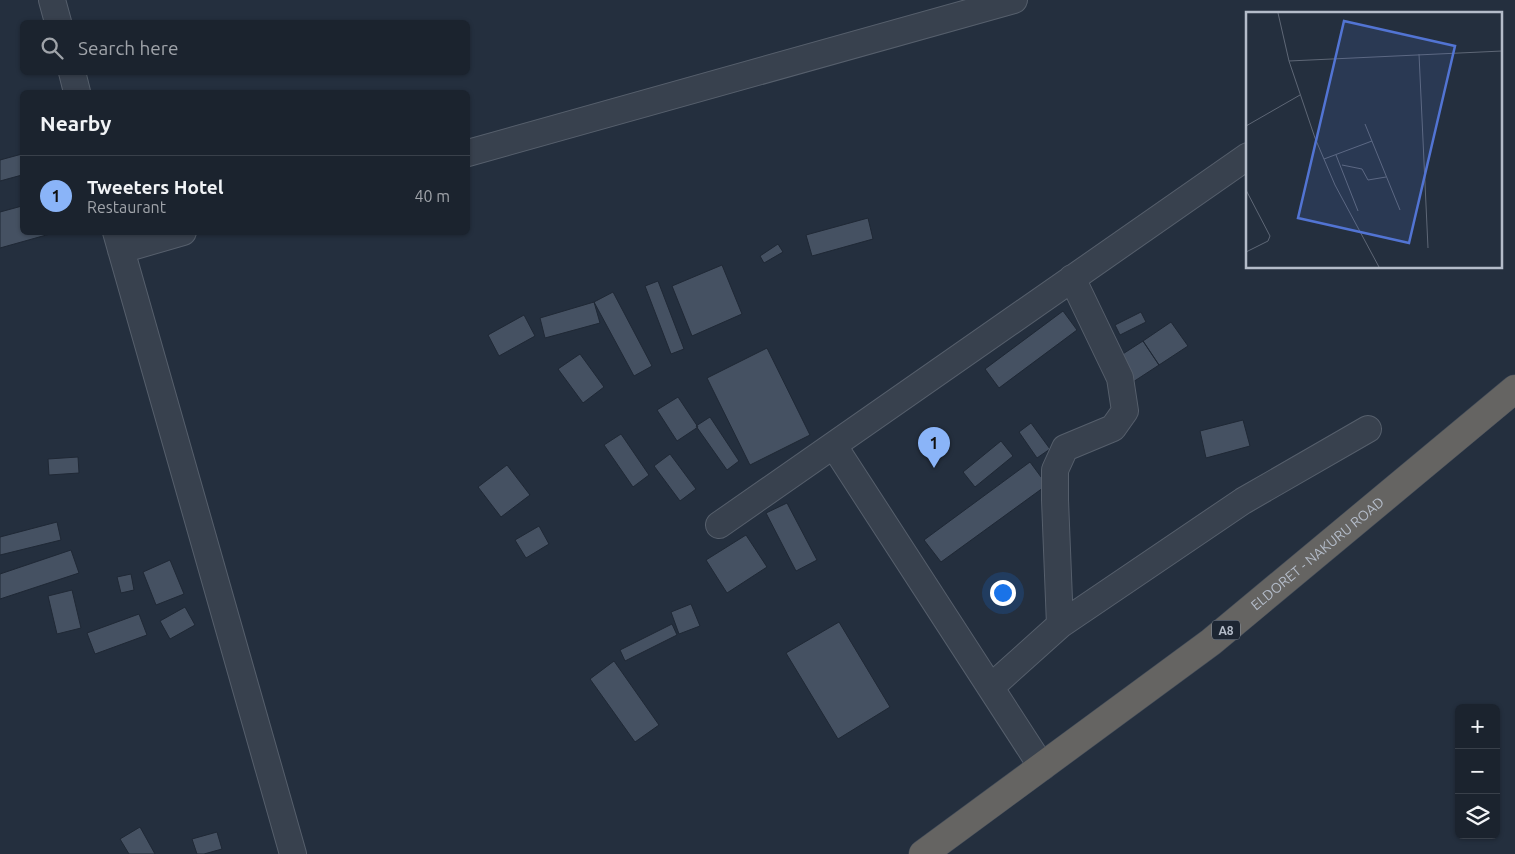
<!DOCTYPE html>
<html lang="en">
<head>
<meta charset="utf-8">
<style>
  body { margin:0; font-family:Ubuntu,sans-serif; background:#282f3a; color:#f1f3f6 }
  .controls { position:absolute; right:15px; bottom:15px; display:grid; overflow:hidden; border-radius:8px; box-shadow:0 1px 4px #0004 }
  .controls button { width:45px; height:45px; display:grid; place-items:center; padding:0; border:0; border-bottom:1px solid #39404a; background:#1b232e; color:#f1f3f6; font:25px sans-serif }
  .you { position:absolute; left:1002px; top:592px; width:18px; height:18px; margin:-12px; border:4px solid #fff; border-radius:50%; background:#1a73e8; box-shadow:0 0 0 8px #1a73e833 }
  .badge { display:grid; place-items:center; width:32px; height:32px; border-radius:50%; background:#8ab4f8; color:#111; font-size:16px; font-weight:700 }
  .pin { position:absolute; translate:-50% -41px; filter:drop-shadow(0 1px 2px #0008) }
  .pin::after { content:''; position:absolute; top:26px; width:18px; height:15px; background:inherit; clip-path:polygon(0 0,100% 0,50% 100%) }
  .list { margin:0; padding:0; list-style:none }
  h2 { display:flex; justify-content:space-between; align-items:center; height:65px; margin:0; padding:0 20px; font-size:21px }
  h2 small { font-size:16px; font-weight:400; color:#a0a4aa }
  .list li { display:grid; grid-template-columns:32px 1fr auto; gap:15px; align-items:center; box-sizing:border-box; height:80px; padding:0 20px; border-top:1px solid #39404a }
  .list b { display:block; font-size:19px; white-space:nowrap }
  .list p { margin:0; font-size:16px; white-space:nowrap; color:#a0a4aa }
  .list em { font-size:16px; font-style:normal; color:#a0a4aa }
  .icon { flex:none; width:28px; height:28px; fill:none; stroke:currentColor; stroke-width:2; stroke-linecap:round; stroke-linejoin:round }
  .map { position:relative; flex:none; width:1515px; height:854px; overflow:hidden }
  .search { position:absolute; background:#1b232e; box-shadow:0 1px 4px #0004; left:20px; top:20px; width:450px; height:55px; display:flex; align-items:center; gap:12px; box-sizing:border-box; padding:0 18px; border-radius:8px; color:#a0a4aa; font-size:19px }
  .panel { position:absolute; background:#1b232e; box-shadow:0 1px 4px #0004; left:20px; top:90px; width:450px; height:145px; border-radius:8px }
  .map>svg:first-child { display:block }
</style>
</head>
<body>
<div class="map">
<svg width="1515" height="854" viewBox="0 0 1515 854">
  <rect width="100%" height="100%" fill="#242f3e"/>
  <path fill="#455162" stroke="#1f2835" d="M22,154V175L0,181V160Z
    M22,206V232H57L0,248V212Z
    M868,218L873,239L812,256L806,235Z
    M778,244L783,252L764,263L760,256Z
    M722,265L742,314L692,336L672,286Z
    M658,281L684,349L671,354L645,286Z
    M613,292L652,366L634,376L594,302Z
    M594,302L600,323L545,338L540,318Z
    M1063,311L1077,330L999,388L985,369Z
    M1141,312L1146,322L1120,335L1115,325Z
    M524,315L535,336L499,356L488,335Z
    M1171,322L1188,346L1159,365L1143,341Z
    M1143,341L1159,365L1133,382L1118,357Z
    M767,348L810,435L750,465L707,378Z
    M580,354L604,387L583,403L558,369Z
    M678,397L698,427L677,441L657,410Z
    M710,417L739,461L727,470L696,426Z
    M1243,420L1250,446L1206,458L1200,431Z
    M1031,423L1050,449L1037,458L1019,432Z
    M621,434L649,475L633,487L604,445Z
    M1001,441L1013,456L975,487L963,472Z
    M670,454L696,489L680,501L654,466Z
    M78,457L79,473L49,475L48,459Z
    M1030,462L1047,485L941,562L924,540Z
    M507,465L530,495L501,517L478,487Z
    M787,503L817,560L796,571L766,513Z
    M57,522L61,540L0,555V537Z
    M539,526L549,544L526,558L515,540Z
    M746,535L767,567L727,593L706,560Z
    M71,550L79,573L0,599V574Z
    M170,560L184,594L156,605L143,572Z
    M131,574L134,590L121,593L117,577Z
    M72,590L81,628L57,634L48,596Z
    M691,604L700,626L679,634L671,612Z
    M185,607L195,625L170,639L160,621Z
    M139,614L147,635L95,654L87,633Z
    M839,622L890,707L838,739L786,653Z
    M672,624L677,635L625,661L620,650Z
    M614,661L659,725L635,742L590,679Z
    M140,827L155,854H129L120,839Z
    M217,832L222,849L204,854H197L192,839Z"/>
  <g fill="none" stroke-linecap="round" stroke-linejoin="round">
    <g stroke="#565f6c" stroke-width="28">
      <path id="minor" d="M52,0L58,22
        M72,72L77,92
        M468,153L1014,0
        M116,232L293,854
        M121,250L183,232
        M834,446L1042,767
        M719,525L1248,156
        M1060,625L1055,500V470L1065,448L1113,428L1125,411L1120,378L1072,278
        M991,687L1060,625L1243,501L1368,429"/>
    </g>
    <g stroke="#434c59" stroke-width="29">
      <g id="trunk">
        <path id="s1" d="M923,854L1211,642L1515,389"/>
      </g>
    </g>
    <use href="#minor" stroke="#38414e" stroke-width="26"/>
    <use href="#trunk" stroke="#656462" stroke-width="28"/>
  </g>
  <g text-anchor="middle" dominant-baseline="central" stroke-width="4" stroke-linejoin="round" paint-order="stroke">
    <rect fill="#1d2633" stroke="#878f9c" stroke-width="1" x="1212" y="620.5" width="28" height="19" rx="4"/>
    <g font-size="12" font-weight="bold" fill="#b4bcc9">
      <text x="1226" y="630">A8</text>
    </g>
    <g font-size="14" fill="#b4bcc9" stroke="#1d2633">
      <text stroke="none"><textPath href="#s1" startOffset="496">ELDORET - NAKURU ROAD</textPath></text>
    </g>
  </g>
  <g transform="translate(1246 12)">
    <rect width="256" height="256" fill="#242f3e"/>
    <path fill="none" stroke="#5e6776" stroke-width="1" d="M32,1L43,49L69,126L89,173L133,255M173,42L182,236M43,49L256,39M119,112L154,198M0,114L54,83M90,143L112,199M78,147L126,129M96,153L116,157L122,168L140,165M0,178L24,224L22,229L0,240"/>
    <path fill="#5274d3" fill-opacity="0.15" stroke="#5274d3" stroke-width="2.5" d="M98,9L209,34L163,231L52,206Z"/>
    <rect width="256" height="256" fill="none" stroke="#b4bcc9" stroke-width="2.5"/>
  </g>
</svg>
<div class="controls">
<button>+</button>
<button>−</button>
<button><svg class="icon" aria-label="layers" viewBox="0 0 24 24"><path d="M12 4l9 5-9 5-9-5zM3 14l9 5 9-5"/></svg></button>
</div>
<div class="you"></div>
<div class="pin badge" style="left:934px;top:468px">1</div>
<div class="search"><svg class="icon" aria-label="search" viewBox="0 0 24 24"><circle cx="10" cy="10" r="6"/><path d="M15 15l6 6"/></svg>Search here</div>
<section class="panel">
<h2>Nearby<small></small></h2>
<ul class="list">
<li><span class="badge">1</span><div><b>Tweeters Hotel</b><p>Restaurant</p></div><em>40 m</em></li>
</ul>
</section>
</div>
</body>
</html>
